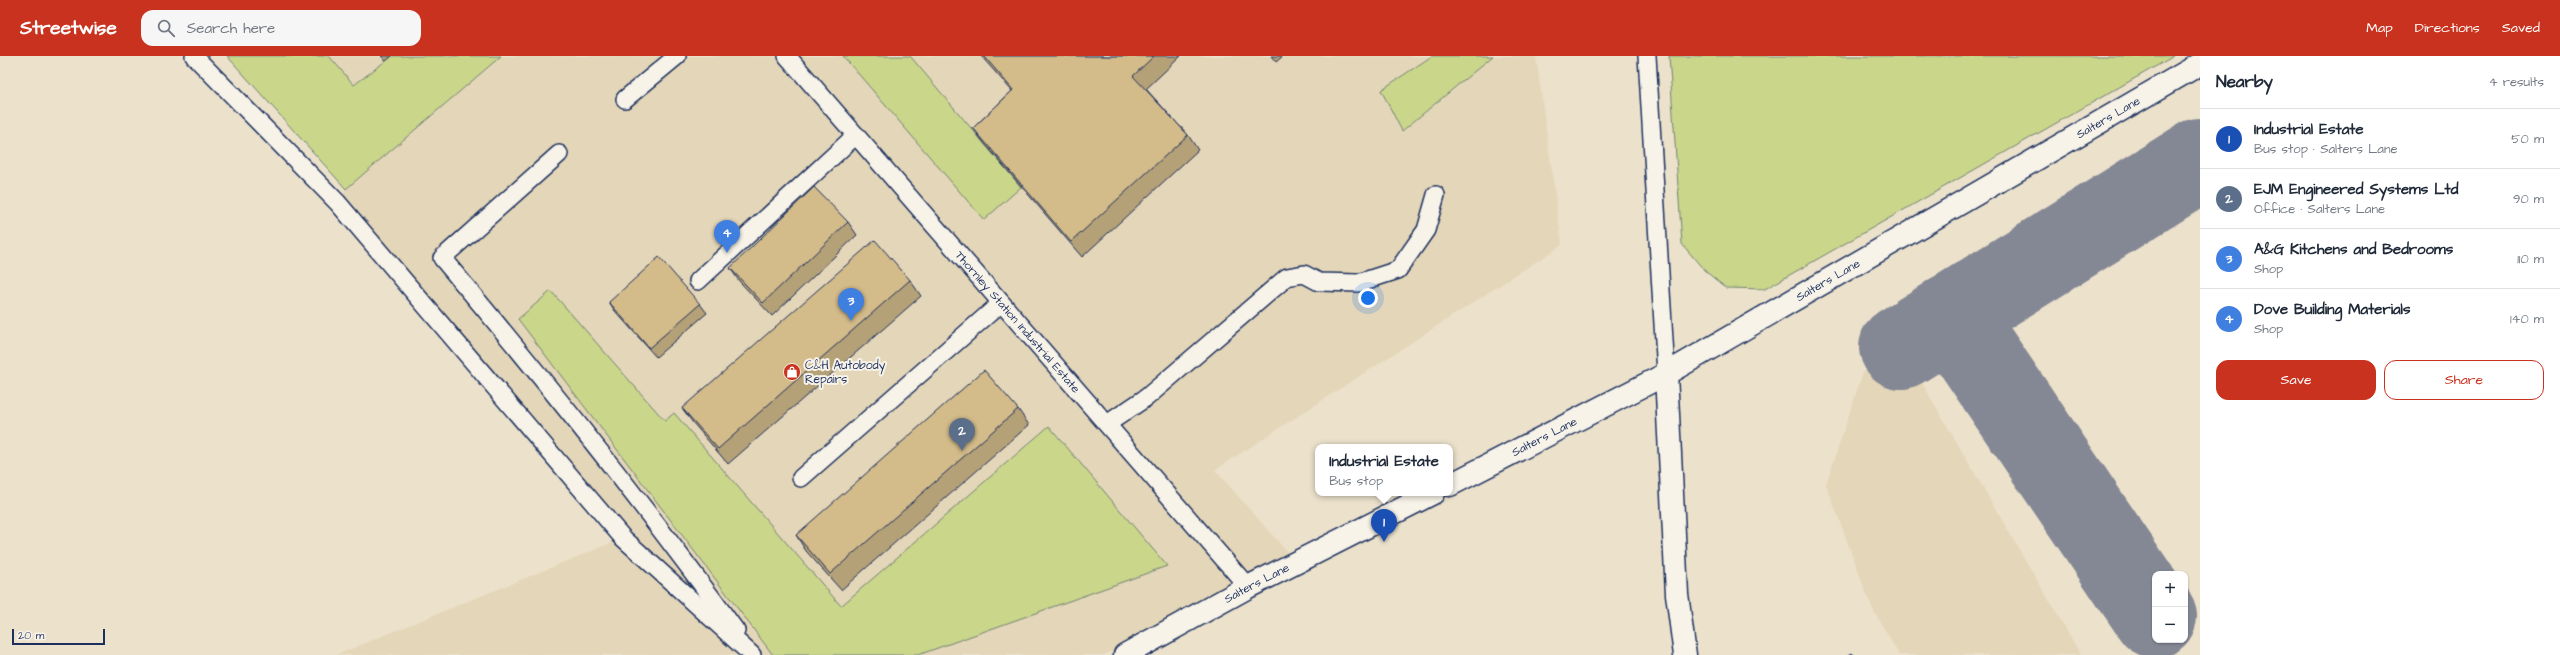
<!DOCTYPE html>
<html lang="en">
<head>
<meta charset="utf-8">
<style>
  body { margin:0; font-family:"Architects Daughter",sans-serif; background:#f6f6f7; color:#1f2937 }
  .controls { position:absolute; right:12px; bottom:12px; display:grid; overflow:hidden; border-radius:8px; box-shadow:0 1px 3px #0004 }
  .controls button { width:36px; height:36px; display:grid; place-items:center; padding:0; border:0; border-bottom:1px solid #e0e1e3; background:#fff; color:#1f2937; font:20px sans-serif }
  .scale { position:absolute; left:12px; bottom:10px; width:93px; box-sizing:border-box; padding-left:4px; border:2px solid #1b2f5e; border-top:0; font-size:11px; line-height:14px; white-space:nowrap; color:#1b2f5e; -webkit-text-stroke:3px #f7f3e8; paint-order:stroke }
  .you { position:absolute; left:1368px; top:242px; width:14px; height:14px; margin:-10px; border:3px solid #fff; border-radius:50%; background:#1a73e8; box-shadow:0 0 0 6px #1a73e833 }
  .badge { display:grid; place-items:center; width:26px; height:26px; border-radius:50%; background:#c8321e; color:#fff; font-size:13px; font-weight:700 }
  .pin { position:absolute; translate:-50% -33px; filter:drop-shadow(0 1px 2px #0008) }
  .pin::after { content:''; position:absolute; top:21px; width:14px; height:12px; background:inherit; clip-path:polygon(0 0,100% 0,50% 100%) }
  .popup { position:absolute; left:1315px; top:388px; width:138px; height:52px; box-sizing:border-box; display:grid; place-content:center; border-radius:8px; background:#fff; filter:drop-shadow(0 1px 3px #0005); font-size:13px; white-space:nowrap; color:#747a83 }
  .popup b { font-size:15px; color:#1f2937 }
  .popup::after { content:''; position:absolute; left:50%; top:100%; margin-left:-8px; border:8px solid transparent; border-top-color:#fff }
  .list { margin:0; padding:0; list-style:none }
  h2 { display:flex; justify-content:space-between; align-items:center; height:52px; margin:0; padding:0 16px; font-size:17px }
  h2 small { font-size:13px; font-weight:400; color:#747a83 }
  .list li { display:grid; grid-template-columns:26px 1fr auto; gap:12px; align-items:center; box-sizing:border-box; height:60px; padding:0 16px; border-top:1px solid #e0e1e3 }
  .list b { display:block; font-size:15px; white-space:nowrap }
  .list p { margin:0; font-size:13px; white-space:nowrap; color:#747a83 }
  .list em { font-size:13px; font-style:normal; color:#747a83 }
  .actions { display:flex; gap:8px; padding:12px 16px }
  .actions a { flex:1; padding:9px 0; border:1px solid #c8321e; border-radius:12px; text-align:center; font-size:14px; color:#c8321e }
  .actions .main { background:#c8321e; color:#fff }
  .icon { flex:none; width:22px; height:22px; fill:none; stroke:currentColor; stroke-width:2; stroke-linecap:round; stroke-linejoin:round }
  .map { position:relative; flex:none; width:2200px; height:599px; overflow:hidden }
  header { display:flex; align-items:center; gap:24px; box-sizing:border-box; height:56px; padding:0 20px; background:#c8321e; color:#fff }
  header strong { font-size:19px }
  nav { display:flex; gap:22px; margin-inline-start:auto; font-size:14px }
  .search { width:280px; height:36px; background:#f6f6f7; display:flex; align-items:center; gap:10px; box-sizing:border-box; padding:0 14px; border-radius:12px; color:#747a83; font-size:15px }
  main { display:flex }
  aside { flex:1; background:#fff }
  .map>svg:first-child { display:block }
</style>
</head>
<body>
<header>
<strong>Streetwise</strong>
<div class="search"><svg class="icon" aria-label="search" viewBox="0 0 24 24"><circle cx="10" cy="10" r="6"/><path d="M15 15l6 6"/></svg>Search here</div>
<nav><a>Map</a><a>Directions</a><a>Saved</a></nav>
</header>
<main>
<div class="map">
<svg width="2200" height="599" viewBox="0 0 2200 599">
  <rect width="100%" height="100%" fill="#ece2cc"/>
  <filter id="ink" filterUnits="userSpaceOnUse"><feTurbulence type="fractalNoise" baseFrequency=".025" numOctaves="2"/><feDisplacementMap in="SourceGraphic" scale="8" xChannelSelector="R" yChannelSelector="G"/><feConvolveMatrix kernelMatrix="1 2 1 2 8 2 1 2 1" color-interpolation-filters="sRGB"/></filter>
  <g filter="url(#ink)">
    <path fill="#e4d6b8" d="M329,0H392L354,29Z
      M501,0H1432L1381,34L1402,75L1493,0H1536L1562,189L1215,414L1297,507L1104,599H336L623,482L338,147L346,133Z
      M1901,291L2081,599H1899L1871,550L1826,428L1863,316Z"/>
    <path fill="#cad68a" stroke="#728274" d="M227,0H329L354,29L392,0H501L346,133Z
      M843,0H910L1021,131L984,164Z
      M1432,0H1493L1402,75L1381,34Z
      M1669,0H2174L1765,233L1726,232L1704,214L1682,188Z
      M551,235L665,365L674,357L841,550L1049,370L1167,510L918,599H773L518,263Z"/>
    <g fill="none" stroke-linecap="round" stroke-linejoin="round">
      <path stroke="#848895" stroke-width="84" d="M1951,259L2155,560
        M1901,291L2200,104"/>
      <g stroke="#1b2f5e" stroke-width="20">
        <g id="lane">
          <path d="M194,0L338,147L623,482L752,599"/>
          <path id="s1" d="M787,0L1248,531"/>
          <path d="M1647,0L1666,318"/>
          <path d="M625,43L677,0"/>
          <path d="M559,98L442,202C544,323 643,447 736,575"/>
          <path d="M698,225L856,79"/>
          <path d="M1107,368L1147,341L1287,221L1304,218L1319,226L1358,227L1398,214L1426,174L1436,139"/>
          <path d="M801,422L1001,247"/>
        </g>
      </g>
      <g stroke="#1b2f5e" stroke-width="25">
        <g id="secondary">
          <path d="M1666,318L1677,538L1685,599"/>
          <path id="s2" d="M1450,429L1666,318L2200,8"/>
          <path id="s3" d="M1125,599L1248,531L1433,437"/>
        </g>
      </g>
      <use href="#lane" stroke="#f7f3e8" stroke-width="17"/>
      <use href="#secondary" stroke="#f7f3e8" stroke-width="22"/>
    </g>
    <path fill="#b5a177" stroke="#1b2f5e" d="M381,0H392L386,5Z
      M981,0H1181L1146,33L1188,79L1198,94L1082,201L984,87L973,72L1012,35Z
      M1271,0H1283L1276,6Z
      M848,166L857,179L772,260L739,225L730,212Z
      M910,224L921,240L728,408L693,367L682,352Z
      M609,246L700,248L707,257L656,301L615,255Z
      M1018,353L1029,369L841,534L806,495L796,479Z"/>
    <path fill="#d3bb8a" stroke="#1b2f5e" d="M984,0H1154L1133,20L1188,79L1071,186L973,72L1013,34Z
      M814,131L848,166L763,247L730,212Z
      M875,184L910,224L718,393L682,352Z
      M659,201L700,248L649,292L609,246Z
      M984,314L1018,353L830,518L796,479Z
      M1852,597L1854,599H1849Z"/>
  </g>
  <defs>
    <g id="shop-disc" transform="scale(0.9)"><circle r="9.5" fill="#c8321e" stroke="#f7f3e8"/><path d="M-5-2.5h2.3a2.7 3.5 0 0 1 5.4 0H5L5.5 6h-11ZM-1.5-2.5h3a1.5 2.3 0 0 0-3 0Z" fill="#fff"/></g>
  </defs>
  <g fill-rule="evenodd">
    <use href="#shop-disc" x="792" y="316"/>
  </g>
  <g text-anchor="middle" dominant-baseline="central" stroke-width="4" stroke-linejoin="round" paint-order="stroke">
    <g font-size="12" fill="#1b2f5e" stroke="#f7f3e8">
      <text stroke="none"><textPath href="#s2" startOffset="754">Salters Lane</textPath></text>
      <text stroke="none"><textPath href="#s2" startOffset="430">Salters Lane</textPath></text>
      <text stroke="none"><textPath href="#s1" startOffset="352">Thornley Station Industrial Estate</textPath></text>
      <text stroke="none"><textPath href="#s2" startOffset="106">Salters Lane</textPath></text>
      <text stroke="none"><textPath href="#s3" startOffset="150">Salters Lane</textPath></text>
    </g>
    <g font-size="12" fill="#1b2f5e" stroke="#f7f3e8" text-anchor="start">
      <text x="805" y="309">C&amp;H Autobody<tspan x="805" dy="14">Repairs</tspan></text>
    </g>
  </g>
</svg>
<div class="controls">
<button>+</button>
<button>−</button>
</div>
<div class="scale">20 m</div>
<div class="you"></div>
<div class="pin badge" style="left:1384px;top:486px;background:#1a4fb4">1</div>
<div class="popup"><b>Industrial Estate</b>Bus stop</div>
<div class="pin badge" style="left:962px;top:395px;background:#5c6f8a">2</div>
<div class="pin badge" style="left:851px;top:265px;background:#3f7fe0">3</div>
<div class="pin badge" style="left:727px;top:197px;background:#3f7fe0">4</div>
</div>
<aside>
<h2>Nearby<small>4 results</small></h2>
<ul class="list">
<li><span class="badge" style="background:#1a4fb4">1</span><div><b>Industrial Estate</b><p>Bus stop · Salters Lane</p></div><em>50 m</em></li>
<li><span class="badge" style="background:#5c6f8a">2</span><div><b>EJM Engineered Systems Ltd</b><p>Office · Salters Lane</p></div><em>90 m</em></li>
<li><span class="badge" style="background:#3f7fe0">3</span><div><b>A&amp;G Kitchens and Bedrooms</b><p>Shop</p></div><em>110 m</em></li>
<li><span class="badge" style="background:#3f7fe0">4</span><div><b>Dove Building Materials</b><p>Shop</p></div><em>140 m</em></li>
</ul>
<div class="actions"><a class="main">Save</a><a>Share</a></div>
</aside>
</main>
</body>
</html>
